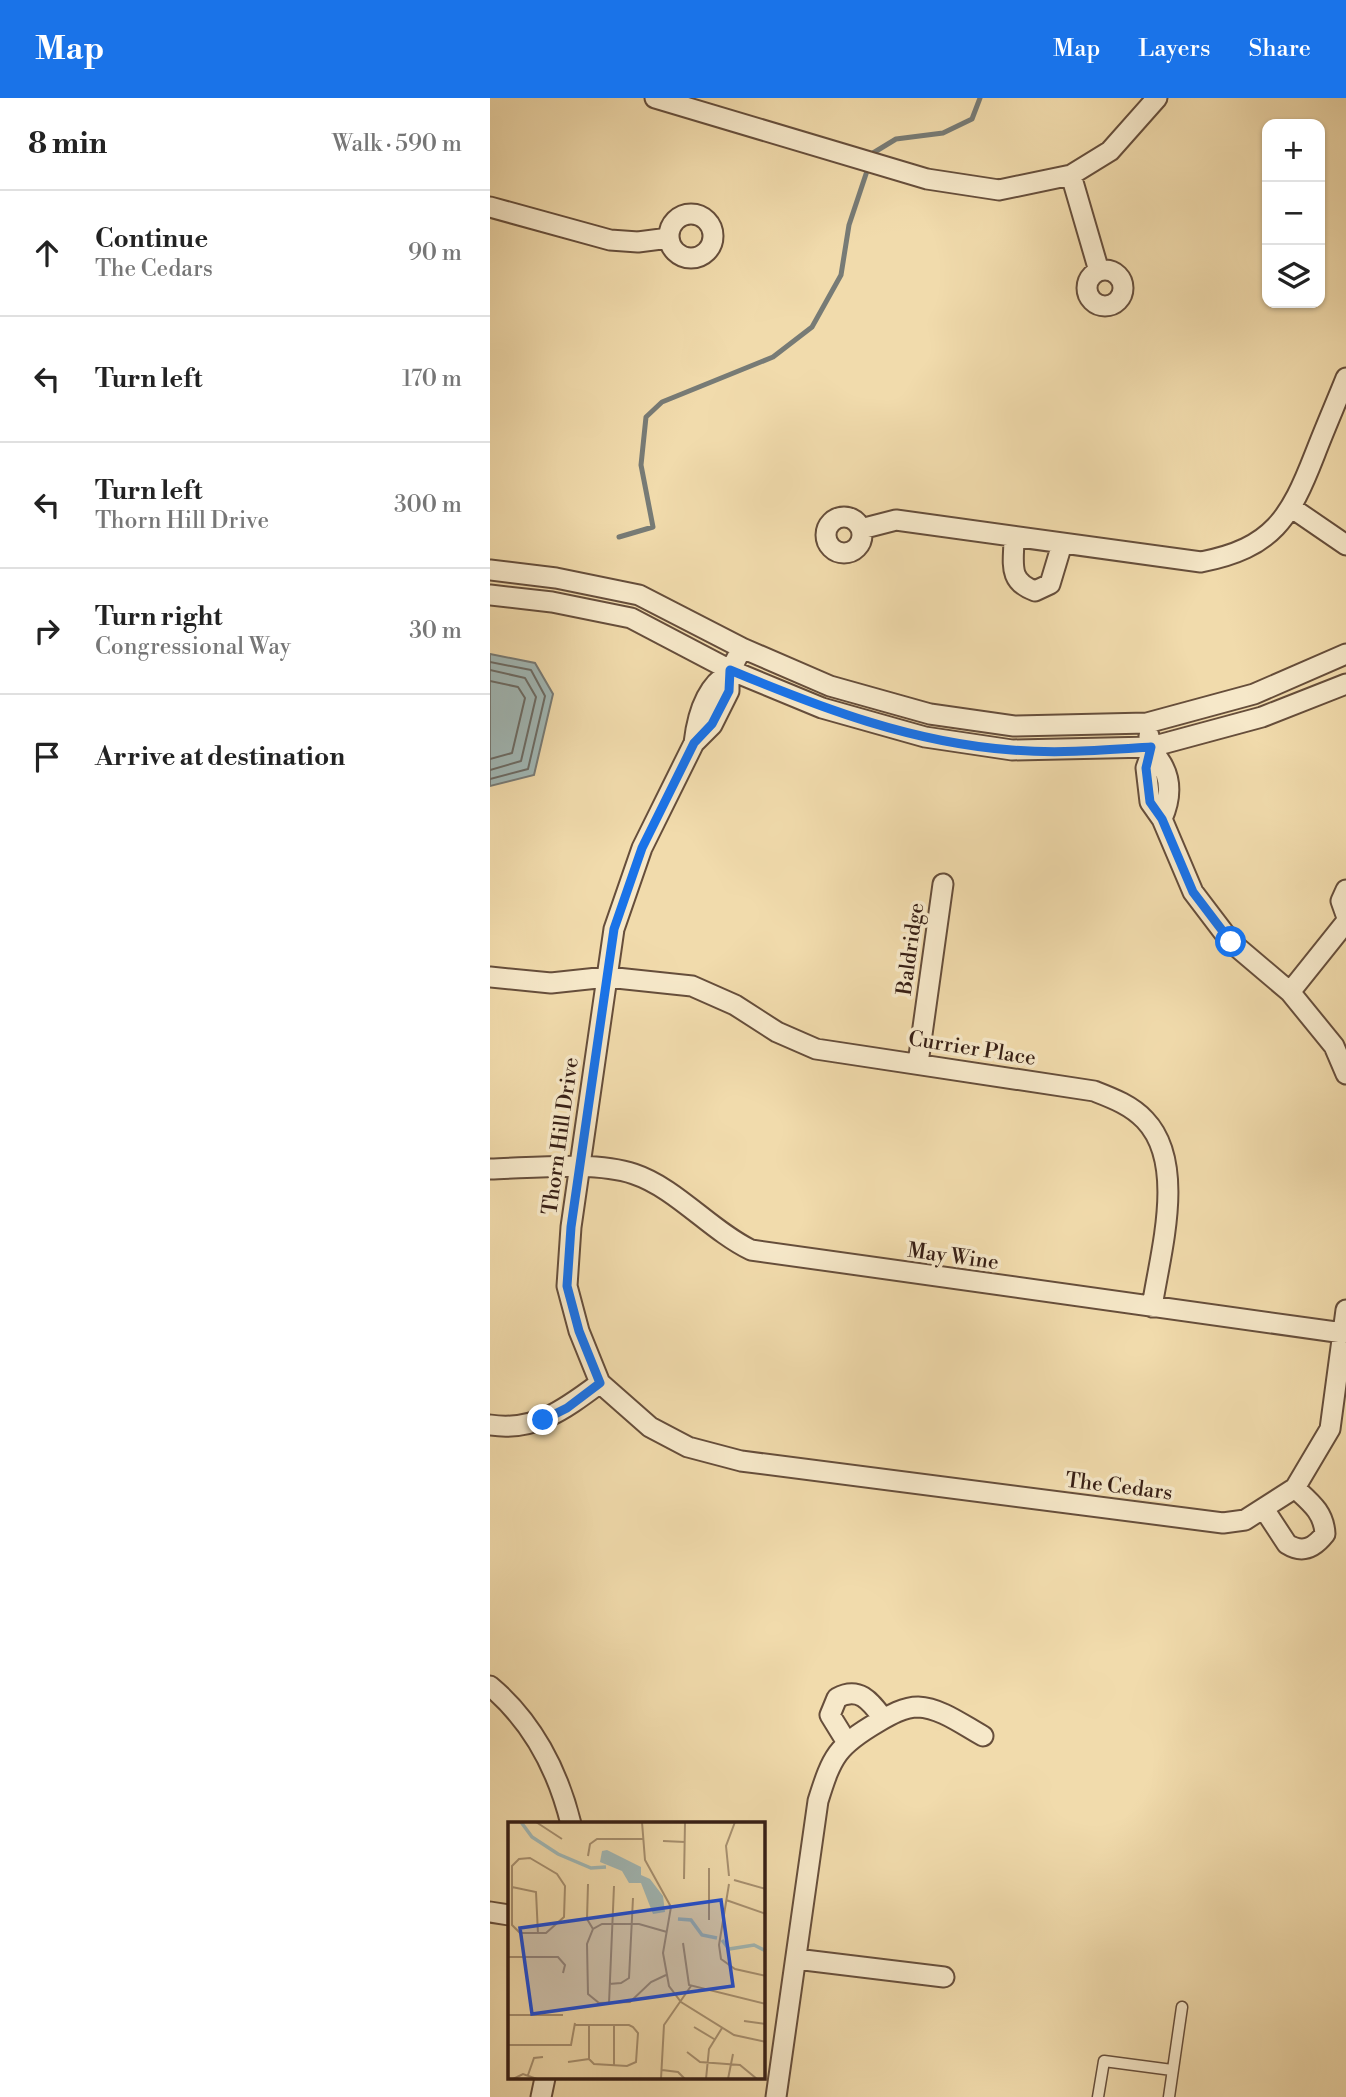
<!DOCTYPE html>
<html lang="en">
<head>
<meta charset="utf-8">
<style>
  body { margin:0; font-family:"Libre Bodoni",serif; background:#f6f6f6; color:#222 }
  .controls { position:absolute; right:21px; top:21px; display:grid; overflow:hidden; border-radius:14px; box-shadow:0 2px 5px #0004 }
  .controls button { width:63px; height:63px; display:grid; place-items:center; padding:0; border:0; border-bottom:2px solid #e0e0e0; background:#fff; color:#222; font:35px sans-serif }
  .stop { position:absolute; width:21px; height:21px; margin:-16px; border:5px solid #1a73e8; border-radius:50%; background:#fff }
  .stop.end { background:#1a73e8; border-color:#fff; box-shadow:0 2px 7px #0008 }
  .list { margin:0; padding:0; list-style:none }
  h2 { display:flex; justify-content:space-between; align-items:center; height:91px; margin:0; padding:0 28px; font-size:30px }
  h2 small { font-size:23px; font-weight:400; color:#767676 }
  .list li { display:grid; grid-template-columns:46px 1fr auto; gap:21px; align-items:center; box-sizing:border-box; height:126px; padding:0 28px; border-top:2px solid #e0e0e0 }
  .list b { display:block; font-size:26px; white-space:nowrap }
  .list p { margin:0; font-size:23px; white-space:nowrap; color:#767676 }
  .list em { font-size:23px; font-style:normal; color:#767676 }
  .icon { flex:none; width:38px; height:38px; fill:none; stroke:currentColor; stroke-width:2; stroke-linecap:round; stroke-linejoin:round }
  .map { position:relative; flex:none; width:856px; height:1999px; overflow:hidden }
  header { display:flex; align-items:center; gap:42px; box-sizing:border-box; height:98px; padding:0 35px; background:#1a73e8; color:#fff }
  header strong { font-size:33px }
  nav { display:flex; gap:38px; margin-inline-start:auto; font-size:24px }
  main { display:flex }
  aside { flex:1; background:#fff }
  .map>svg:first-child { display:block }
</style>
</head>
<body>
<header>
<strong>Map</strong>
<nav><a>Map</a><a>Layers</a><a>Share</a></nav>
</header>
<main>
<aside>
<h2>8 min<small>Walk · 590 m</small></h2>
<ul class="list">
<li><svg class="icon" aria-label="ahead" viewBox="0 0 24 24"><path d="M12 20V5M6 11l6-6 6 6"/></svg><div><b>Continue</b><p>The Cedars</p></div><em>90 m</em></li>
<li><svg class="icon" aria-label="left" viewBox="0 0 24 24"><path d="M17 20v-9H6M10 6l-5 5 5 5"/></svg><div><b>Turn left</b></div><em>170 m</em></li>
<li><svg class="icon" aria-label="left" viewBox="0 0 24 24"><path d="M17 20v-9H6M10 6l-5 5 5 5"/></svg><div><b>Turn left</b><p>Thorn Hill Drive</p></div><em>300 m</em></li>
<li><svg class="icon" aria-label="right" viewBox="0 0 24 24"><path d="M7 20v-9h11M14 6l5 5-5 5"/></svg><div><b>Turn right</b><p>Congressional Way</p></div><em>30 m</em></li>
<li><svg class="icon" aria-label="arrive" viewBox="0 0 24 24"><path d="M6 21V4h12l-3 4 3 4H6"/></svg><div><b>Arrive at destination</b></div></li>
</ul>
</aside>
<div class="map">
<svg width="856" height="1999" viewBox="0 0 856 1999">
  <rect width="100%" height="100%" fill="#f1dbac"/>
  <filter id="stains"><feTurbulence type="fractalNoise" baseFrequency=".00286" numOctaves="4"/><feColorMatrix values="0 0 0 0 .2 0 0 0 0 .09 0 0 0 0 .02 0 0 0 .5 -.17"/></filter>
  <radialGradient id="worn" r=".72"><stop offset=".6" stop-color="#630" stop-opacity="0"/><stop offset="1" stop-color="#630" stop-opacity=".3"/></radialGradient>
  <path fill="#a1b8b6" stroke="#777b76" stroke-width="2" d="M0,556L45,565L63,596L44,677L0,688Z"/>
  <g fill="none" stroke-linecap="round" stroke-linejoin="round">
    <path stroke="#6c6c66" stroke-width="2" d="M0,564L41,572L55,598L38,671L0,681
      M0,572L35,580L46,599L31,663L0,672
      M0,583L28,589L35,600L22,655L0,661"/>
    <path stroke="#777b76" stroke-width="5" d="M129,439L163,429L151,367L156,319L172,304L283,259L322,229L351,177L359,127L383,55L406,41L453,35L482,21L490,0"/>
    <g stroke="#664e3b" stroke-width="13">
      <path id="lane" d="M608,1999L614,1963L682,1972
        M679,1999L692,1909"/>
    </g>
    <g stroke="#664e3b" stroke-width="23">
      <path id="street" d="M165,0L437,81L509,92L581,77L620,53L667,0
        M581,77L609,173
        M0,109L120,142L148,144L179,140
        M179 138a22 22 0 1 1 44 0a22 22 0 1 1-44 0Z
        M597 190a18 18 0 1 1 36 0a18 18 0 1 1-36 0Z
        M802,410L856,447
        M336 437a18 18 0 1 1 36 0a18 18 0 1 1-36 0Z
        M371,431L406,422L711,464C783,450 800,420 825,356C835,330 846,305 856,280
        M524,439C524,465 517,483 545,493L560,486L572,446
        M0,472L66,480L149,497L252,550L340,588L440,616L524,628L657,625L764,596L856,556
        M0,497L62,504L141,520L240,572L332,610L435,639L522,652L661,649L772,619L856,586
        M252,550L239,575V593L222,627L204,645L152,750L124,831L81,1129L77,1188L89,1233L110,1285L160,1329L198,1349L251,1363L733,1425L755,1422L805,1390L840,1331L856,1212
        M659,638L662,653L656,670L660,704L672,721L703,794L741,844L800,894L844,948L856,976
        M204,645C207,619 216,588 239,575
        M662,653C681,673 683,696 672,721
        M856,792L851,803L856,817
        M0,879L61,885L117,879L202,888L245,907L287,934L326,951L604,993C622,1000 641,1007 655,1022C697,1066 670,1155 662,1209
        M800,894L856,824
        M428,965L453,786
        M0,1071C42,1070 105,1063 144,1076C186,1090 220,1132 261,1152L853,1235
        M0,1327C45,1334 75,1311 110,1285
        M774,1411L797,1446C813,1456 824,1450 835,1436C834,1414 820,1404 805,1390
        M0,1588C42,1623 68,1673 81,1726
        M356,1643L340,1617L347,1600C369,1588 380,1603 393,1620
        M0,1814L19,1817
        M306,1861L454,1879
        M51,1999L55,1980
        M286,1999L328,1703C342,1658 347,1648 388,1624C400,1617 414,1609 428,1609C451,1610 473,1627 493,1638"/>
    </g>
    <use href="#lane" stroke="#f6e8c9" stroke-width="10"/>
    <use href="#street" stroke="#f6e8c9" stroke-width="19"/>
  </g>
  <g fill="none" stroke-linecap="round" stroke-linejoin="round">
    <path stroke="#1a73e8" stroke-width="9" d="M53,1322L77,1310L110,1285L89,1233L77,1188L81,1129L124,831L152,750L204,645L222,626L239,593L240,572C331,610 423,645 522,652C568,656 616,652 661,649L656,670L660,704L672,721L703,794L741,844"/>
  </g>
  <g text-anchor="middle" dominant-baseline="central" stroke-width="7" stroke-linejoin="round" paint-order="stroke">
    <g font-size="21" fill="#371f15" stroke="#f6e8c9">
      <text transform="translate(421 851) rotate(-82)">Baldridge</text>
      <text transform="translate(482 951) rotate(9)">Currier Place</text>
      <text transform="translate(71 1038) rotate(-82)">Thorn Hill Drive</text>
      <text transform="translate(463 1159) rotate(8)">May Wine</text>
      <text transform="translate(629 1389) rotate(7)">The Cedars</text>
    </g>
  </g>
  <g transform="translate(18 1724)">
    <rect width="257" height="257" fill="#f1dbac"/>
    <path d="M99,28L133,45V53L142,57L155,74L157,90L145,92L133,61H121L114,49L92,40L94,29Z" fill="#a1b8b6"/>
    <path fill="none" stroke="#a1b8b6" stroke-width="3.5" d="M13,0L24,15L50,32L83,46L98,45M170,97L183,98L194,113L209,116M214,118L221,127L246,123L258,129"/>
    <path fill="none" stroke="#a79070" stroke-width="2" d="M28,0L54,17M134,0L137,38L163,85L155,131L161,164L173,180L226,213L258,220M155,19L177,20M80,34L82,22L89,17H136M22,36L49,52L57,64L56,95L38,111H12L4,103V44L11,37ZM201,46V98M221,54L218,24L227,0M176,57L177,0M226,58L258,67M80,62L79,97L85,107M221,62L211,123L213,137L227,147L258,154M4,65L28,70L30,112M218,78L258,92M175,121L181,163L258,182M0,135H50L57,143L55,151M158,153L143,160L122,180L91,181L80,172L79,122L85,107L94,102H131L159,110M101,162L113,161L121,156L125,76M101,181L106,64M0,193H55M236,199L258,202M67,203H121L125,205L130,211L128,240L119,244L86,242L81,237V204M186,205L206,217M0,223H63L67,201M179,230L192,240L232,243L249,257M60,240L81,237M106,244V203M154,248L170,250L177,257M20,253L26,236L35,235M5,257L15,252L29,257M153,257L156,203L183,164M198,257L201,227L214,206M220,257L225,232"/>
    <path fill="#1d4ed8" fill-opacity="0.15" stroke="#1d4ed8" stroke-width="3.5" d="M213,78L225,164L24,192L12,106Z"/>
    <rect width="257" height="257" fill="none" stroke="#371f15" stroke-width="3.5"/>
  </g>
  <rect width="100%" height="100%" filter="url(#stains)"/>
  <rect width="100%" height="100%" fill="url(#worn)"/>
</svg>
<div class="controls">
<button>+</button>
<button>−</button>
<button><svg class="icon" aria-label="layers" viewBox="0 0 24 24"><path d="M12 4l9 5-9 5-9-5zM3 14l9 5 9-5"/></svg></button>
</div>
<div class="stop" style="left:741px;top:844px"></div>
<div class="stop end" style="left:53px;top:1322px"></div>
</div>
</main>
</body>
</html>
